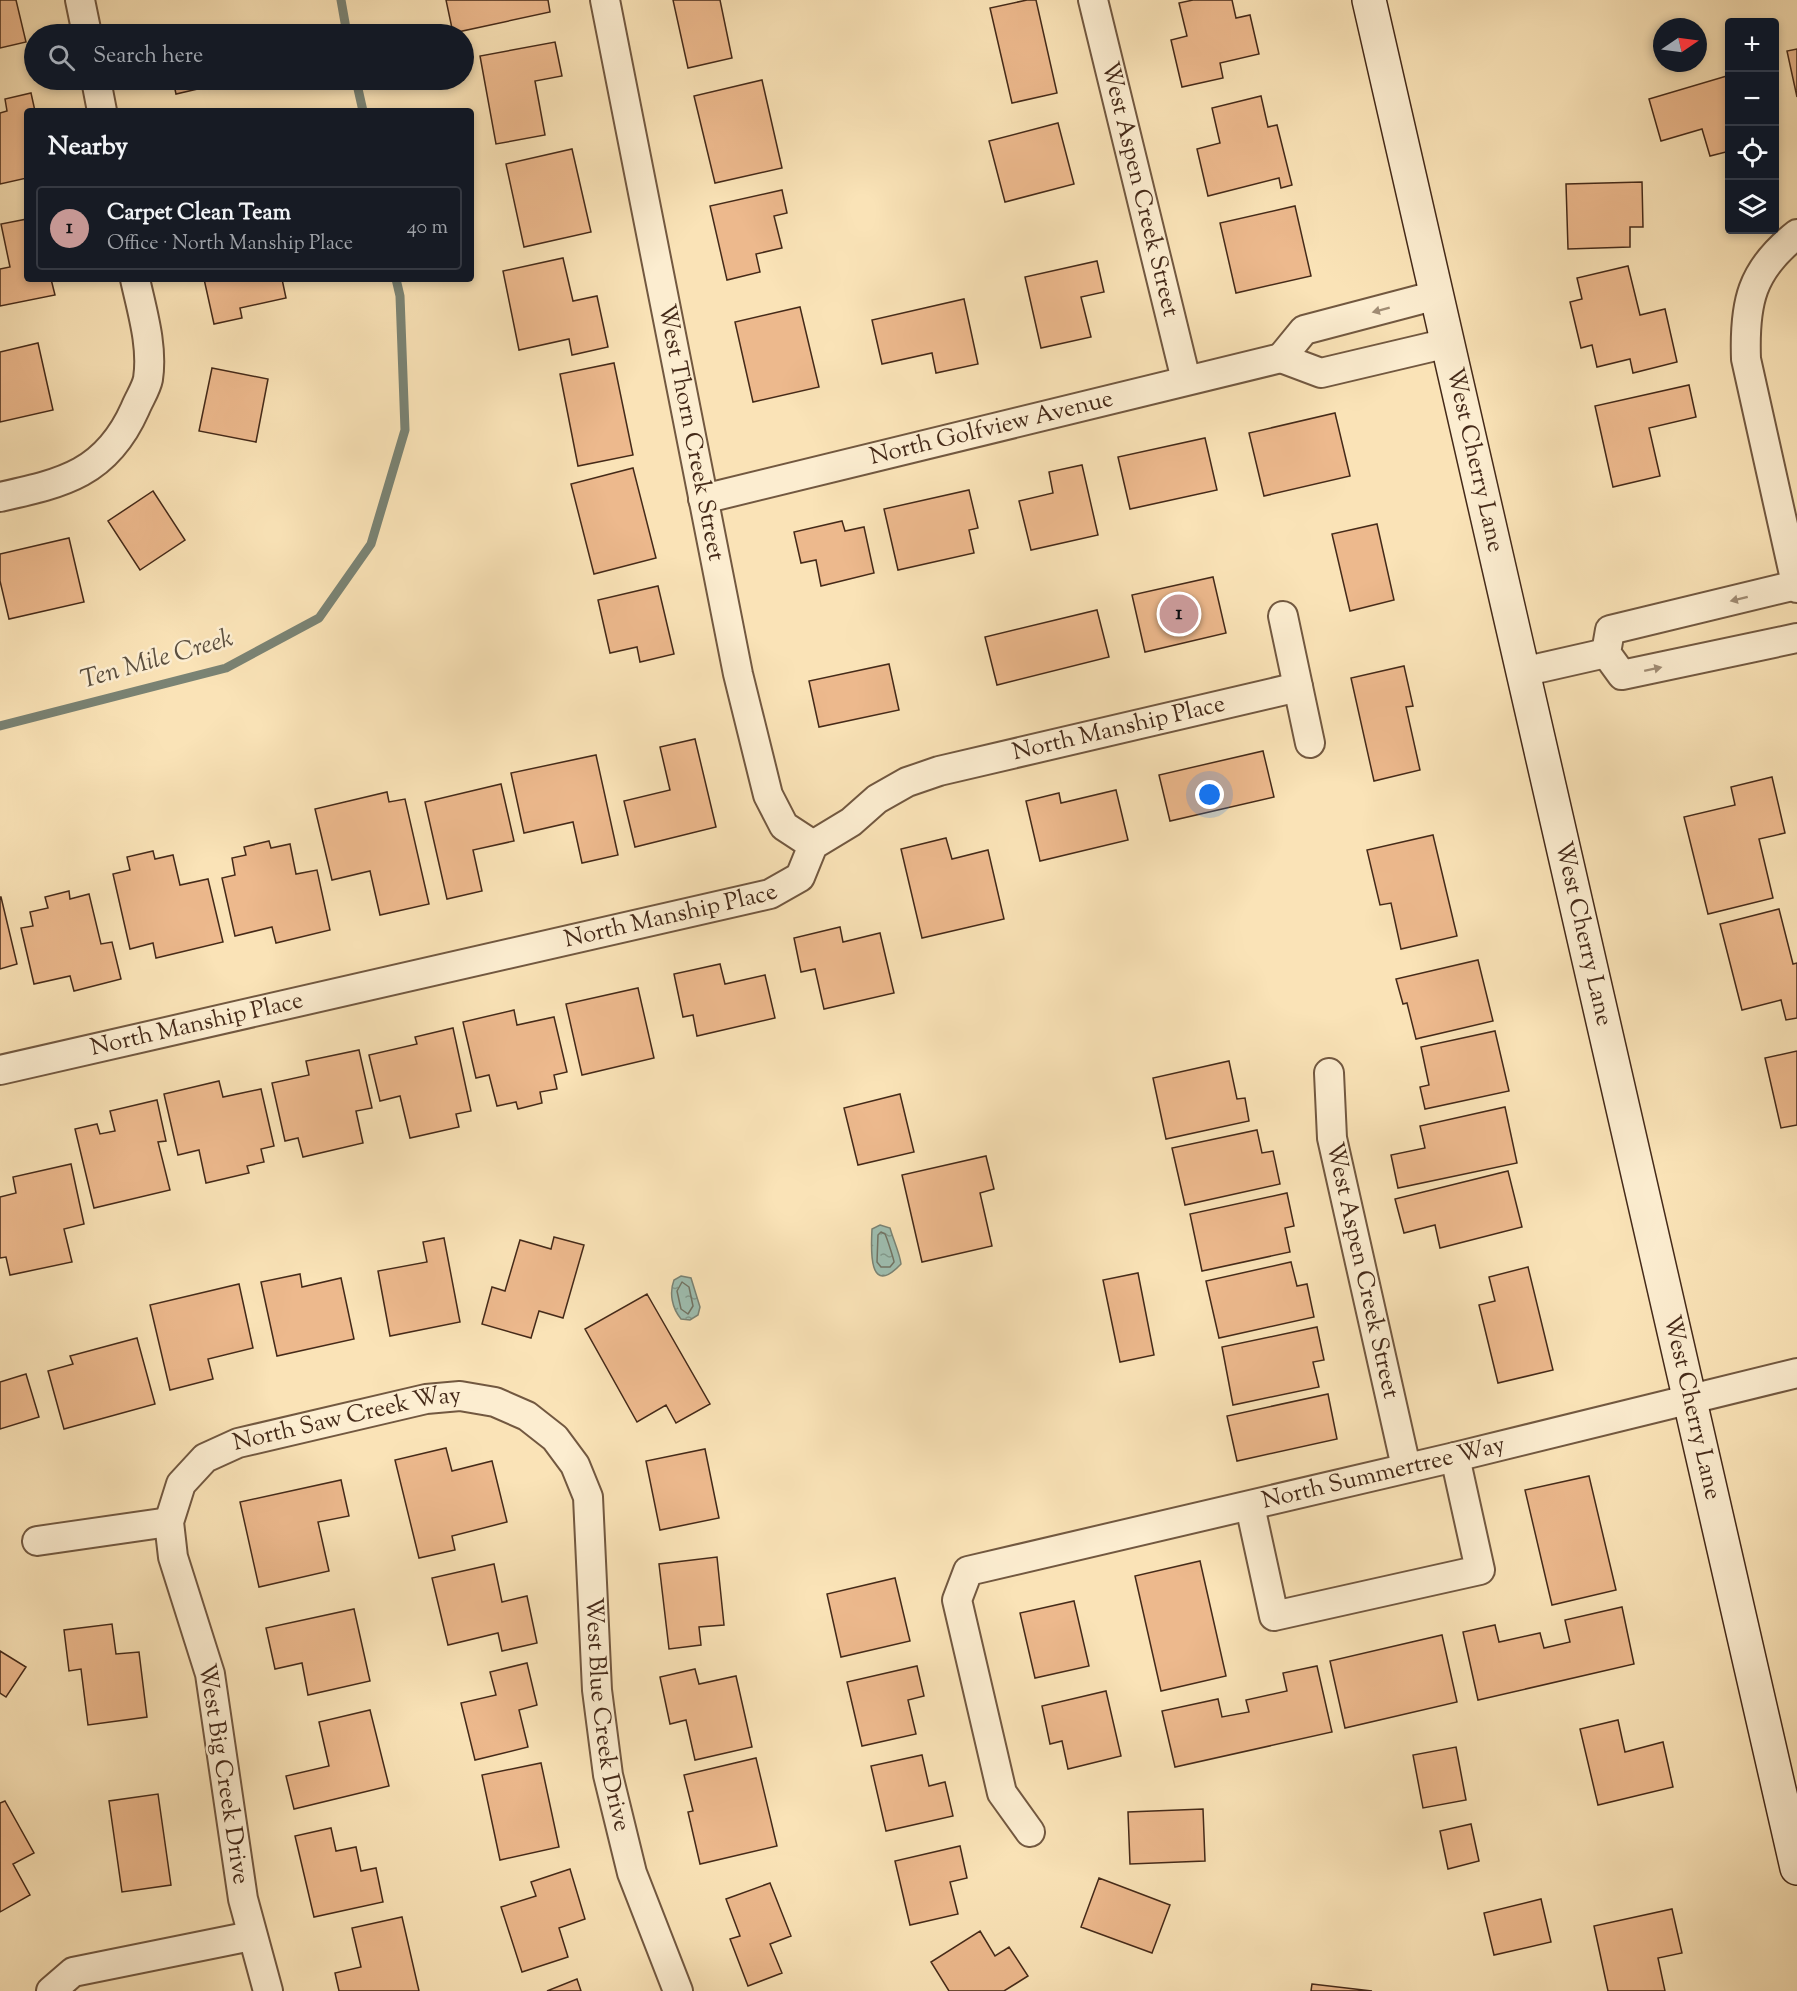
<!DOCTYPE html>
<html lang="en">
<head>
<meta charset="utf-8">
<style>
  body { margin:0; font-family:"Sorts Mill Goudy",serif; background:#20242c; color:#f1f3f6 }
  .controls { position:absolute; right:18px; top:18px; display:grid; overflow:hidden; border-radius:6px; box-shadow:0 3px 9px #0003 }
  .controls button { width:54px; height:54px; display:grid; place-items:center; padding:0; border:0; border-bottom:2px solid #363941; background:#171b24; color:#f1f3f6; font:30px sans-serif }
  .compass { position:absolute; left:1653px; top:18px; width:54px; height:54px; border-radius:50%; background:#171b24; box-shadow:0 3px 9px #0003; rotate:77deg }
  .you { position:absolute; left:1210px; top:795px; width:21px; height:21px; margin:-15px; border:4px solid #fff; border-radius:50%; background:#1a73e8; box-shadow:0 0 0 9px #1a73e833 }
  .badge { display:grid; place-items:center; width:39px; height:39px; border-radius:50%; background:#c59692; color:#111; font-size:20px; font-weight:700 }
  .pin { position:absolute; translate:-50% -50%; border:3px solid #fff; box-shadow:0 2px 6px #0006 }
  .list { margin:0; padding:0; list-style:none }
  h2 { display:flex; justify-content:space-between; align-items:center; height:78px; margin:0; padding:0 24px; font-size:26px }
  h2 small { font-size:20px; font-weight:400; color:#9ea1a6 }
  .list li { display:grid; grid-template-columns:39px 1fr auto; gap:18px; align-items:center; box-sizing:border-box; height:84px; margin:0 12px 12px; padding:0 12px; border:2px solid #363941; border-radius:6px }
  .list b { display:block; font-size:22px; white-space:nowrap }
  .list p { margin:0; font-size:20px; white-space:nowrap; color:#9ea1a6 }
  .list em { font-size:20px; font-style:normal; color:#9ea1a6 }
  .icon { flex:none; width:33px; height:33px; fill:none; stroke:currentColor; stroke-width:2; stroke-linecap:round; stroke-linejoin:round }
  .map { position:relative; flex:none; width:1797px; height:1991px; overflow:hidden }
  .search { position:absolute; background:#171b24; box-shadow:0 3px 9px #0003; left:24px; top:24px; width:450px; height:66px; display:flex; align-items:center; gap:15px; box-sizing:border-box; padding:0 21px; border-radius:33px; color:#9ea1a6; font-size:22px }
  .panel { position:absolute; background:#171b24; box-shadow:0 3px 9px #0003; left:24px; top:108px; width:450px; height:174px; border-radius:6px }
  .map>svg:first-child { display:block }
</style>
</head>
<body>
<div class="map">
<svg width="1797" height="1991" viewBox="0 0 1797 1991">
  <defs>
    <pattern id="water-ripples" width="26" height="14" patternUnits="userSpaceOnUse" patternTransform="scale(1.5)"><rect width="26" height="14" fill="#9ebeb0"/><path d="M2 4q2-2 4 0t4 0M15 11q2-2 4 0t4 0" fill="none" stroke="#839b8e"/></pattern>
  </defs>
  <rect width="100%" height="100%" fill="#fae3b7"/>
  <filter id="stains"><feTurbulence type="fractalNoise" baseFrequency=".00333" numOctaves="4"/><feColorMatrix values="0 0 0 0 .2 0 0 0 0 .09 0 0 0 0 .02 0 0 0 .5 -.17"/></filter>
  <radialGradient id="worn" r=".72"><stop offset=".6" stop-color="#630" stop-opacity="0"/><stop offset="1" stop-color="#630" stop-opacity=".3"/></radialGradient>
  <path fill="url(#water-ripples)" stroke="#7a8374" stroke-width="1.5" d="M880,1225L890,1228C893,1239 900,1254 901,1264C868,1299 871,1248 872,1229Z
    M681,1276L691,1278L700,1307L698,1315L690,1320L681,1319C672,1308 669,1293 674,1280Z"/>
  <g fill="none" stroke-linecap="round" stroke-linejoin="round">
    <path stroke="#727464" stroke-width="1.5" d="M881,1232L885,1234C887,1238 894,1260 894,1262L890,1267H881L877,1262L878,1235Z
      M682,1282L689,1287L693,1306L688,1314L681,1309L677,1291Z"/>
    <path stroke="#7a8374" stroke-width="9" d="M341,0L347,34
      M356,80L363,111
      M0,726L226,668L319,618L371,544L405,430L400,296L396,279"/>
  </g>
  <path fill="#edb98d" stroke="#452a19" stroke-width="1.5" d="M0,0H16L26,42L0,48Z
    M446,0H548L550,12L453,33Z
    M673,0H720L732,58L688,68Z
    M1027,0H1036L1057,93L1012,103L990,8Z
    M1193,0H1232L1236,18L1250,15L1259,54L1220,63L1223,78L1182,87L1171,40L1187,36L1179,3Z
    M229,26L231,34H193Z
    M555,42L562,76L535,81L545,135L496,144L480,56Z
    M1797,49V97L1787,51Z
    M1730,75V151L1710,156L1702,129L1661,141L1649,99Z
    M173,80H228V82L176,94Z
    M762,80L782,168L715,183L694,96Z
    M31,93L35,111H27V178L0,184V113L7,111L5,99Z
    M1261,96L1268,127L1277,125L1292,185L1281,188L1279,178L1208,196L1197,149L1220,143L1212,108Z
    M1058,123L1074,184L1005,202L989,141Z
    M572,149L591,232L524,247L506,164Z
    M1642,182L1643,227H1630V247L1568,249L1566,184Z
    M782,190L787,213L774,216L782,248L756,254L760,272L727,280L710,206Z
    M1295,206L1311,276L1236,293L1220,223Z
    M27,219V279H51L55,295L0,306V269L10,267L1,224Z
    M563,258L573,301L597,296L608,347L572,355L569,339L519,350L503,271Z
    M1097,261L1104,292L1081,297L1091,337L1041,348L1025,277Z
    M1628,266L1640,315L1665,309L1677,362L1633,373L1630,359L1597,367L1592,345L1581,348L1570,302L1582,299L1577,278Z
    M204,279H282L286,298L240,308L242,318L214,324Z
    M964,299L978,364L936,373L932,353L882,364L872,320Z
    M800,307L819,387L753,402L735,322Z
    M38,343L53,410L0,422V352Z
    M614,363L633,455L578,466L560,374Z
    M212,368L268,379L256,442L199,431Z
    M1689,385L1696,417L1649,428L1660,476L1613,487L1595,406Z
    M1335,413L1350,476L1264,496L1249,433Z
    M1205,438L1217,490L1130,509L1118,457Z
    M1082,465L1098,535L1031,550L1019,501L1053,493L1049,472Z
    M633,468L656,558L594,574L571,484Z
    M969,490L978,528L969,530L974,553L898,570L884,509Z
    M153,491L185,540L140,570L108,521Z
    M842,521L845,531L864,527L874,573L821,586L816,560L801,563L794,532Z
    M1377,524L1394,600L1350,611L1332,534Z
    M69,538L84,602L9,619L0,581V554Z
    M1213,577L1226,633L1145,652L1132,595Z
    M658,586L674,654L640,662L637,647L610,653L598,600Z
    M1097,610L1109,657L997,685L985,637Z
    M889,664L899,710L819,727L809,681Z
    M1404,666L1413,706L1406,707L1420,770L1374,781L1351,678Z
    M695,739L716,827L635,847L624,801L670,790L660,747Z
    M1263,751L1274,797L1170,821L1159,775Z
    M596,755L618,855L582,863L573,822L524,833L511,773Z
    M1772,777L1785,833L1759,839L1773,898L1708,914L1684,817L1735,805L1731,787Z
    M501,784L514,841L473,850L482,891L447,899L425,802Z
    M1116,790L1128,840L1040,861L1026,801L1059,793L1061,803Z
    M387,792L389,802L405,799L429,904L380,915L370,871L332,880L315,809Z
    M1433,835L1457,936L1401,949L1391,903L1380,905L1367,850Z
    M946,838L952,859L988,850L1004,919L922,938L901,849Z
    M269,841L271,848L290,844L296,874L317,870L330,930L276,943L272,927L235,936L222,878L235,875L232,858L246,855L244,847Z
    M153,851L155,859L173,855L180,885L208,879L223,942L156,958L153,943L130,949L113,874L130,870L127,857Z
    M69,891L70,899L89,894L101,944L112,942L121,979L74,991L70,976L34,984L21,928L33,926L30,912L48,908L45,897Z
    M1,897L17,964L0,969V897Z
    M1779,909L1793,964L1797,963V1018L1786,1020L1781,1000L1742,1010L1720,924Z
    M840,927L843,942L880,933L894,993L824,1009L815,969L801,972L794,938Z
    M1478,960L1493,1021L1416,1039L1407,1003L1403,1004L1396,979Z
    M720,964L725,984L765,975L775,1018L697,1036L693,1015L683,1017L674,974Z
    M638,988L654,1058L582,1075L566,1004Z
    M514,1010L517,1025L554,1017L567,1072L554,1075L557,1089L540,1092L542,1103L518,1109L516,1102L497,1106L489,1075L476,1078L463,1022Z
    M453,1028L471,1111L456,1114L459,1127L410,1138L400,1096L380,1101L369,1055L417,1044L415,1037Z
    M1495,1031L1509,1091L1425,1109L1420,1087L1429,1085L1421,1047Z
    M359,1050L372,1108L356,1111L363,1143L303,1157L298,1138L285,1141L272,1083L309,1075L306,1061Z
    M1797,1051V1125L1781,1128L1765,1058Z
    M1229,1061L1237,1099L1245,1098L1249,1121L1166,1139L1153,1078Z
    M219,1081L223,1097L261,1089L274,1146L261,1149L264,1162L247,1166L249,1173L206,1183L199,1150L178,1155L164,1094Z
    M900,1094L914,1152L858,1165L844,1108Z
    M157,1100L166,1141L158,1142L170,1190L94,1208L75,1129L97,1124L100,1134L115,1131L110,1111Z
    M1505,1107L1517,1163L1398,1188L1391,1155L1425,1148L1420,1126Z
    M1257,1130L1262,1153L1273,1151L1280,1184L1185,1205L1172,1148Z
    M986,1156L994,1189L980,1193L992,1246L922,1262L902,1175Z
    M71,1164L84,1224L64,1229L72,1262L10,1275L6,1257L0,1258V1197L16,1193L13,1177Z
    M1508,1171L1522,1227L1440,1248L1435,1225L1404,1233L1395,1199Z
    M1287,1193L1294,1226L1285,1228L1290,1252L1202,1271L1190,1214Z
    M554,1237L584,1245L563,1318L539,1311L531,1338L482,1324L492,1287L505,1291L520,1240L551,1249Z
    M444,1238L460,1322L390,1336L378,1271L427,1262L423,1242Z
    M1291,1262L1297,1286L1307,1284L1314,1317L1219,1338L1206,1281Z
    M1528,1267L1553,1370L1498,1383L1479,1305L1495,1301L1489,1277Z
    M1138,1273L1154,1355L1120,1362L1103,1280Z
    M300,1274L302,1287L341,1278L354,1339L277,1356L261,1282Z
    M239,1284L253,1348L208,1359L213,1379L170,1390L150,1305Z
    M647,1294L710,1404L676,1423L666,1405L637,1422L585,1329Z
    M1317,1327L1324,1360L1313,1362L1319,1387L1233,1405L1222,1347Z
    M137,1338L155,1404L64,1429L48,1371L73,1364L70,1356Z
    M26,1374L39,1417L0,1429V1382Z
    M1328,1394L1337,1439L1237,1461L1227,1416Z
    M446,1448L452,1471L492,1461L507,1522L452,1536L455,1550L419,1558L395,1460Z
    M705,1449L719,1518L660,1530L646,1461Z
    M1589,1476L1616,1590L1552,1605L1525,1490Z
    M341,1480L349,1516L318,1522L329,1571L259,1587L240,1502Z
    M717,1557L724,1625L699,1627L701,1645L669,1649L659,1564Z
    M1200,1561L1226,1676L1161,1691L1135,1576Z
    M494,1564L502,1602L527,1596L537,1643L502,1651L498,1633L448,1645L432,1578Z
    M895,1578L910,1641L841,1657L827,1594Z
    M1074,1601L1089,1666L1035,1678L1020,1613Z
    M1622,1607L1634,1664L1478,1700L1463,1632L1495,1625L1499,1642L1540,1633L1544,1648L1570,1642L1565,1620Z
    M354,1609L370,1681L308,1695L302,1663L275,1669L266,1628Z
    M112,1624L116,1654L139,1652L147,1717L88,1725L81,1669L69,1671L64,1630Z
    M1442,1635L1457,1702L1345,1728L1330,1661Z
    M0,1651L26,1667L6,1697L0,1693Z
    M527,1663L537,1705L519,1710L528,1747L475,1760L461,1703L496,1695L490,1672Z
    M917,1666L924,1696L908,1700L916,1734L862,1746L847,1682Z
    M1317,1666L1332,1732L1175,1767L1162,1711L1218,1699L1222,1717L1249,1712L1246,1700L1287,1691L1283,1673Z
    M695,1669L699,1684L736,1676L752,1747L695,1760L686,1720L670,1724L660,1677Z
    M1106,1691L1121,1756L1068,1769L1062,1741L1050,1744L1042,1706Z
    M370,1710L389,1786L294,1809L286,1776L329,1766L319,1722Z
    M1618,1720L1625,1752L1663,1742L1673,1787L1598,1805L1580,1729Z
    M1456,1747L1466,1800L1423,1808L1413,1755Z
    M922,1755L929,1786L945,1782L953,1816L886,1831L871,1766Z
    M756,1758L777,1846L700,1864L688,1812L693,1811L684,1775Z
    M541,1763L559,1847L500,1860L482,1775Z
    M158,1794L171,1885L122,1892L109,1801Z
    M5,1801L34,1853L13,1864L30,1895L0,1912V1803Z
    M1203,1809L1205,1861L1130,1864L1128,1812Z
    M1471,1824L1479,1861L1448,1869L1440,1831Z
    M331,1828L336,1851L356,1847L361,1871L376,1868L383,1902L314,1917L295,1836Z
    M960,1846L967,1878L950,1882L958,1914L910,1925L895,1861Z
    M570,1869L585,1919L559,1928L568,1957L522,1972L501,1907L536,1896L531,1882Z
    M1099,1878L1170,1905L1152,1953L1081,1927Z
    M770,1883L791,1936L770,1944L782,1973L748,1986L730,1939L740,1936L726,1899Z
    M1541,1899L1551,1942L1494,1955L1484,1913Z
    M1672,1909L1682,1953L1658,1958L1665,1991H1608L1594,1926Z
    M402,1917L419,1991H339L335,1973L361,1967L352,1928Z
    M980,1931L995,1956L1009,1947L1028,1976L1004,1991H949L931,1962Z
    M577,1979L581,1991H547Z
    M1312,1984L1372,1991H1311Z"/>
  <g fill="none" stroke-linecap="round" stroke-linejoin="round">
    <g stroke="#725840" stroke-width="32">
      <g id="street">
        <path d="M80,0L87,34"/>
        <path id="s1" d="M605,0L738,674L768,795L784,826L813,845"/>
        <path id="s2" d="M1093,0L1186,380"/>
        <path d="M96,80L102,111"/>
        <path d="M1797,234C1751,270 1744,303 1746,359L1797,588"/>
        <path d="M1437,295L1304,330L1281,358L1321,373L1448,343"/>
        <path d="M0,497C63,483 106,474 135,409C139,399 146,389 148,379C153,346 142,311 135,279"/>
        <path id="s3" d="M703,499L1281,358"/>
        <path d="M1796,585L1610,630L1606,653L1622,675L1797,638"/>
        <path d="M1283,616L1310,743"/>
        <path d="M1522,672L1606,653"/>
        <path id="s4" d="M0,1070L770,894L800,877L813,845L851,822L877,799L907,782L939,771L1298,687"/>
        <path id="s5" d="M1329,1073L1332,1138L1406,1467"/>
        <path d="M1250,1506L1274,1616L1480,1570L1455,1457"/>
        <path d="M37,1541L169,1522"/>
        <path id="s6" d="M1030,1832L1002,1793L957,1600L968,1571L1455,1457L1797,1373"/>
        <path d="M51,1991L73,1972L251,1936"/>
        <path id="s7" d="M268,1991L243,1899L210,1674L173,1557L169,1522L181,1484L205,1458L238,1443L426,1399L460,1396L495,1402L527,1416L555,1438L575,1465L588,1497L597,1690L608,1775L632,1873L678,1991"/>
      </g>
    </g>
    <g stroke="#452a19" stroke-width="36">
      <g id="secondary">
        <path id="s8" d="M1369,0L1797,1868"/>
      </g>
    </g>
    <use href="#street" stroke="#fcedd0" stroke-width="28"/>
    <use href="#secondary" stroke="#fcedd0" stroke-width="33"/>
  </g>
  <defs><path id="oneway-solid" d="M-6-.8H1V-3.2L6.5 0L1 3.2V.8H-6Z" transform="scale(1.5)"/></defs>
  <g fill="#a08c74">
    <use href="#oneway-solid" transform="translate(1381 310) rotate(165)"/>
    <use href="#oneway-solid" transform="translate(1739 599) rotate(166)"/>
    <use href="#oneway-solid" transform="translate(1653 669) rotate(-12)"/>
  </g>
  <g text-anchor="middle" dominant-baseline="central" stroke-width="5" stroke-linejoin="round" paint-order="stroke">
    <g font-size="24" fill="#452a19" stroke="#fcedd0">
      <text stroke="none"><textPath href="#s2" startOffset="195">West Aspen Creek Street</textPath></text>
      <text stroke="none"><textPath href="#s3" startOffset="297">North Golfview Avenue</textPath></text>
      <text stroke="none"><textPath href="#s1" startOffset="441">West Thorn Creek Street</textPath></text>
      <text stroke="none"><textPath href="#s8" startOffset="472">West Cherry Lane</textPath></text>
      <text stroke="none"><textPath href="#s4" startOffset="1191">North Manship Place</textPath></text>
      <text stroke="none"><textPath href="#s4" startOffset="688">North Manship Place</textPath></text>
      <text stroke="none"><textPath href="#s8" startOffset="958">West Cherry Lane</textPath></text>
      <text stroke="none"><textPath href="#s4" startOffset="202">North Manship Place</textPath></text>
      <text stroke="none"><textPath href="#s5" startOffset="201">West Aspen Creek Street</textPath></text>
      <text stroke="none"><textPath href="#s8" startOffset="1444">West Cherry Lane</textPath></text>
      <text stroke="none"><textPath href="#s7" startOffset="704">North Saw Creek Way</textPath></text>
      <text stroke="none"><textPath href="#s6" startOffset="704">North Summertree Way</textPath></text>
      <text stroke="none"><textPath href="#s7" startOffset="1212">West Blue Creek Drive</textPath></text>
      <text transform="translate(223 1774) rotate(81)">West Big Creek Drive</text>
    </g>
    <g font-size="26" font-style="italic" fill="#5b4f3f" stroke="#fcedd0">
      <text transform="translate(157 660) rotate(-16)">Ten Mile Creek</text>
    </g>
  </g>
  <rect width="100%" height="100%" filter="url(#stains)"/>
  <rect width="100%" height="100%" fill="url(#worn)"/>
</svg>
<div class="controls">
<button>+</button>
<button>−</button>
<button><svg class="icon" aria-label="locate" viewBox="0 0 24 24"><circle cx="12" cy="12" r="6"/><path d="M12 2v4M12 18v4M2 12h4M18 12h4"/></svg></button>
<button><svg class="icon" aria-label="layers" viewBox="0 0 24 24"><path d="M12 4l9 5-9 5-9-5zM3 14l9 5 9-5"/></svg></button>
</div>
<svg class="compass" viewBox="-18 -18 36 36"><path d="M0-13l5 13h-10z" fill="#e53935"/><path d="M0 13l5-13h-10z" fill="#9ea1a6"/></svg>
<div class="you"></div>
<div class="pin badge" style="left:1179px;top:614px">1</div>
<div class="search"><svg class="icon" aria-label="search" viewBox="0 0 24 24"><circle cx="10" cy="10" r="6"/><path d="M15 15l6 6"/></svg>Search here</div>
<section class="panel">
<h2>Nearby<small></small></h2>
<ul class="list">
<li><span class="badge">1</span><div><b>Carpet Clean Team</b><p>Office · North Manship Place</p></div><em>40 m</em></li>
</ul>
</section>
</div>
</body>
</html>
